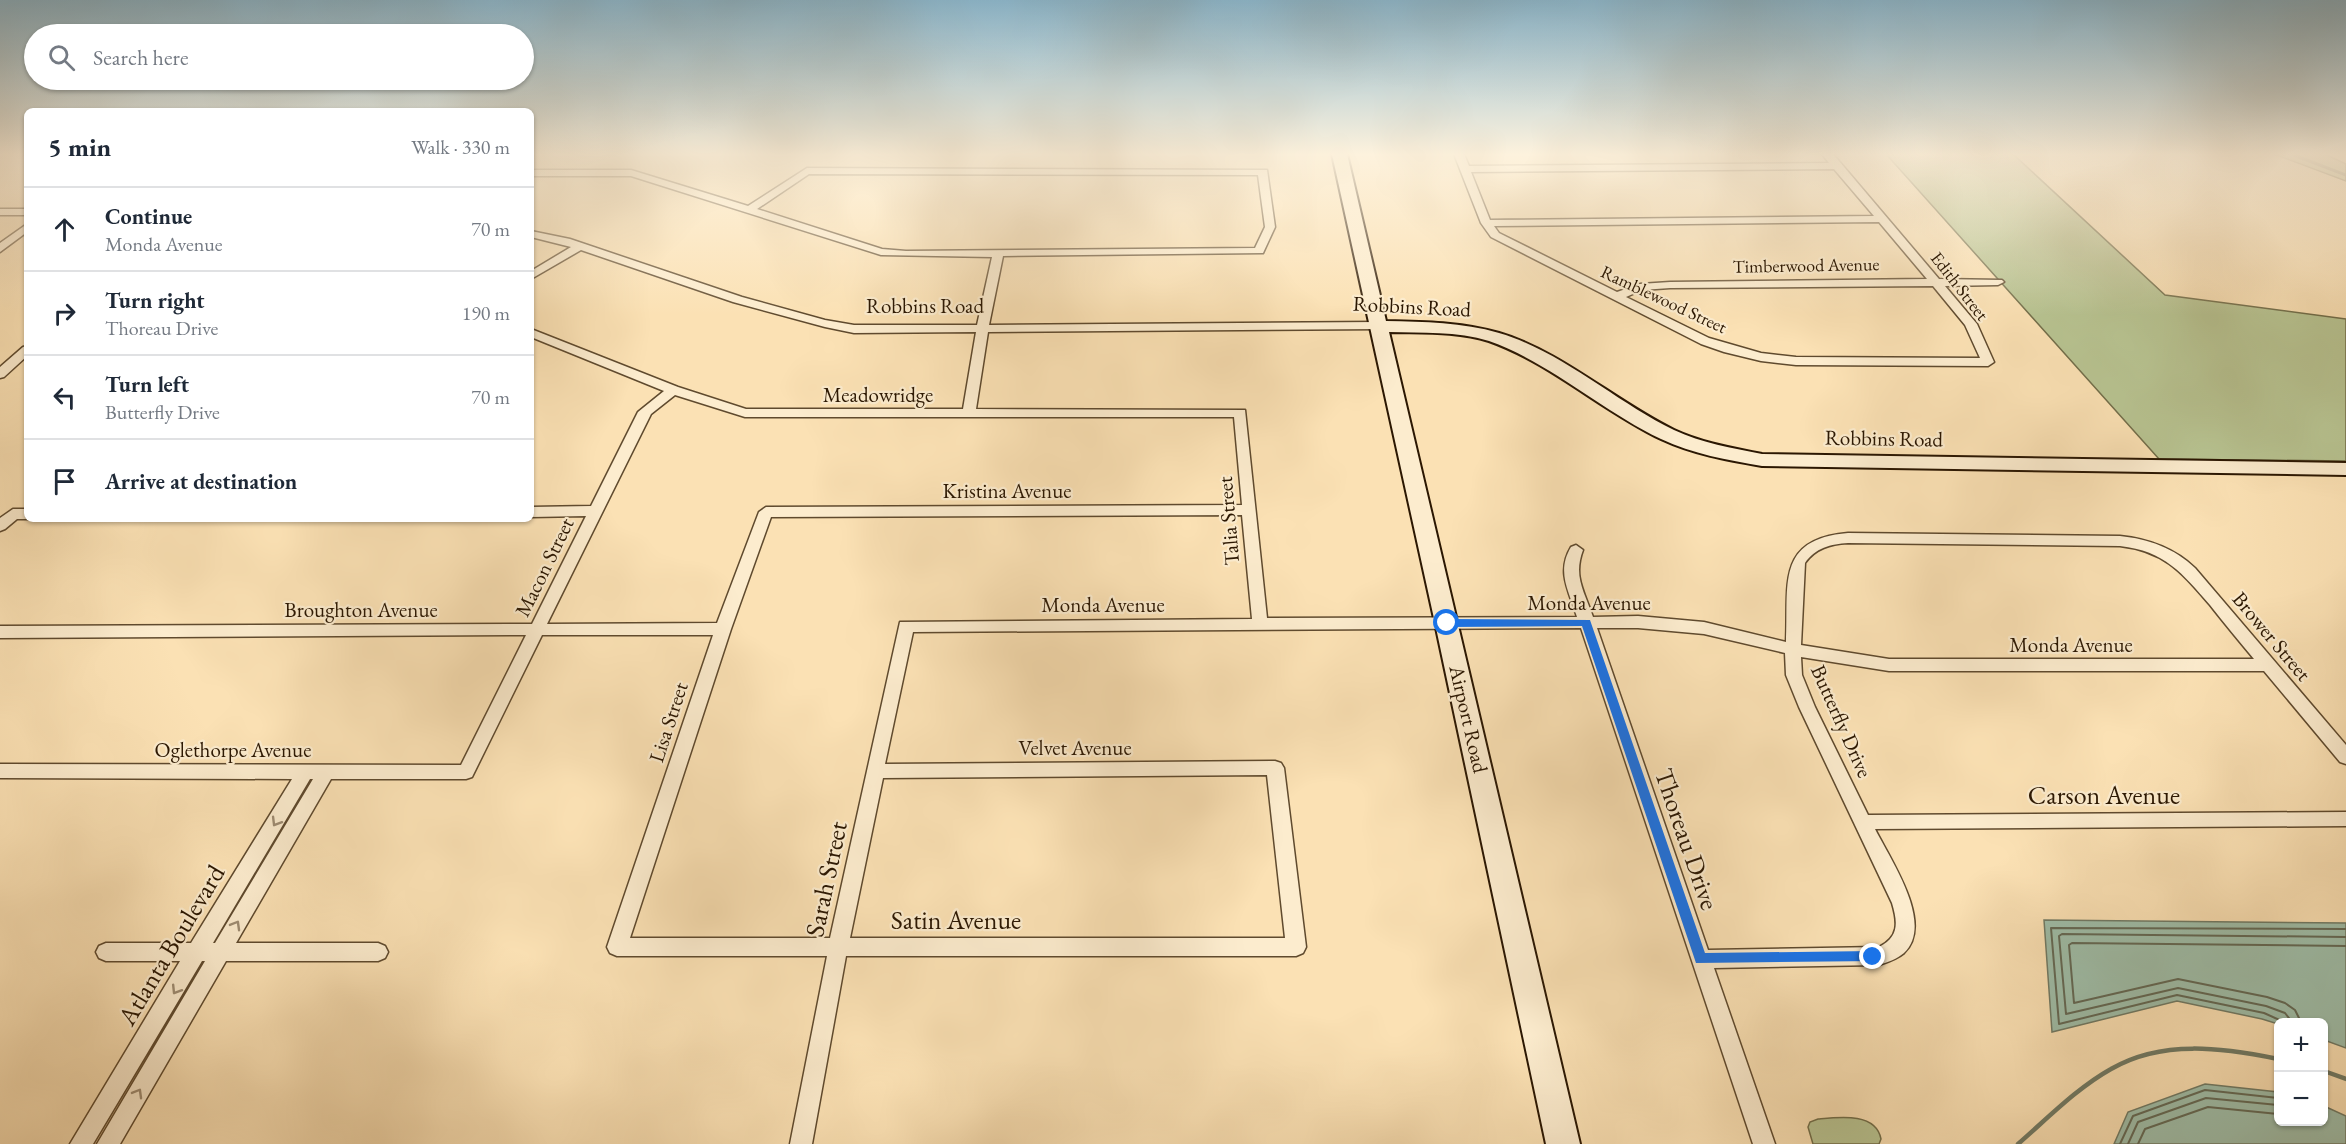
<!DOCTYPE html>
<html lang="en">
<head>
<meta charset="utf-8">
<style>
  body { margin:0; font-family:"EB Garamond",serif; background:#f6f6f7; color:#1f2937 }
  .controls { position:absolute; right:18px; bottom:18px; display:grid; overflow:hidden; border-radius:9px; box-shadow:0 2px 4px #0004 }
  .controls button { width:54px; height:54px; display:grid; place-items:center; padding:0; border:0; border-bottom:2px solid #e0e1e3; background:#fff; color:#1f2937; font:30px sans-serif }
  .stop { position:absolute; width:18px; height:18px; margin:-14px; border:4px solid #1a73e8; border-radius:50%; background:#fff }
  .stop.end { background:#1a73e8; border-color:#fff; box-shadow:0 2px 6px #0008 }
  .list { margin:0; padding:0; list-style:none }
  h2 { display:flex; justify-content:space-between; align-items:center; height:78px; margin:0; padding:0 24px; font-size:26px }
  h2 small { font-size:20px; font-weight:400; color:#747a83 }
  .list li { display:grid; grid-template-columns:39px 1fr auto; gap:18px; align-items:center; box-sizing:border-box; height:84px; padding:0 24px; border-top:2px solid #e0e1e3 }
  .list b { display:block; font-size:22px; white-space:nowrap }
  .list p { margin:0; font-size:20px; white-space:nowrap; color:#747a83 }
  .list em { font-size:20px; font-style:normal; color:#747a83 }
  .icon { flex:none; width:33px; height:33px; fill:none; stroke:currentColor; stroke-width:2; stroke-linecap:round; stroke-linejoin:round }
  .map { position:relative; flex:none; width:2346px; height:1144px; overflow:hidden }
  .search { position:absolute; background:#fff; box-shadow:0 2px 4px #0004; left:24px; top:24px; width:510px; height:66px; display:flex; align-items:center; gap:15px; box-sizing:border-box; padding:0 21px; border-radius:33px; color:#747a83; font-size:22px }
  .panel { position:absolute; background:#fff; box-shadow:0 2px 4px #0004; left:24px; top:108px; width:510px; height:414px; border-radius:9px }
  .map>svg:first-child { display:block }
</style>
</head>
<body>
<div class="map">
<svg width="2346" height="1144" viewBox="0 0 2346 1144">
  <rect width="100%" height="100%" fill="#fbe1b4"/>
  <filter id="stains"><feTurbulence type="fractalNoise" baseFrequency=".00333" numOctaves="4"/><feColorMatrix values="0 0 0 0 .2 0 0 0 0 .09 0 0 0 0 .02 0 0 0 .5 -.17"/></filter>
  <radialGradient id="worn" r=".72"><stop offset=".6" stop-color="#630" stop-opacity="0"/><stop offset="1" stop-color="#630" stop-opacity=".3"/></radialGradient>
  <path fill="#b8c492" stroke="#726e4a" stroke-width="1.5" d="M1886,154H2013L2165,295L2346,319V461L2159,459Z
    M2274,154H2325L2346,164V181Z
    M1818,1119C1839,1117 1876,1112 1881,1139L1879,1144H1813L1808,1127L1810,1122Z"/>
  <path fill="#9fbea9" stroke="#717b66" stroke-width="1.5" d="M2044,920L2346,923V1048L2324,1040V1022H2278V1024L2262,1019L2177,1001L2052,1032Z
    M2205,1084L2278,1092V1122H2324V1106L2346,1116V1144H2114L2128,1112Z"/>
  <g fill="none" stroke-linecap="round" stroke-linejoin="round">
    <path stroke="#656a56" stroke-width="2" d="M2284,1022L2264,1013L2177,995L2059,1024L2051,928L2346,929
      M2292,1022L2285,1013L2266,1006L2178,988L2066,1014L2059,936L2062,934L2346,937
      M2301,1022L2295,1010L2285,1003L2267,997L2178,979L2074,1003L2069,945L2072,943L2346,946
      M2120,1144L2133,1116L2205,1090L2278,1098
      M2128,1144L2138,1122L2206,1098L2278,1105
      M2138,1144L2145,1129L2208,1107L2278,1114"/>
    <path stroke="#717b66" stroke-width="3" d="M2291,154L2346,175"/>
    <path stroke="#717b66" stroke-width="4.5" d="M2324,1071L2346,1079
      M2018,1144C2048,1118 2077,1088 2111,1069C2162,1039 2223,1048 2278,1059"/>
    <g stroke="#5f4a2e" stroke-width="3">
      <path id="street" d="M1454,154H1464L1469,166L1829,163L1822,154H1833L1939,279L2002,280L2004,282L1998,285L1945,286L1977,324L1994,362L1988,366L1796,365L1761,361L1724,352L1701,344L1491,237L1481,223ZM1834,169L1874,216L1490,220L1471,172ZM1879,222L1927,279L1670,282L1640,284L1617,292L1499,233L1494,226ZM1933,286L1965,325L1980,358L1796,357L1761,353L1709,338L1626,297L1642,290L1670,288Z
        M807,168L1267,170L1275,227L1263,253L1003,256L989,325L1379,322L1385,326L1383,329L988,332L976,409L1245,410L1267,618L1577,617C1569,591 1556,572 1571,547L1576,545L1583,550C1573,576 1584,591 1593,617L1638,616L1704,622L1786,642C1789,585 1775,539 1848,533L2120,536C2149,539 2174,548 2195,568L2346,745V764L2340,762L2264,671H1889L1801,657L1802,675L1815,707L1868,815L2346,812V826L1875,829C1890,859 1935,924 1904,953C1897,959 1888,962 1879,965L1714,968L1775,1144H1753L1581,628L913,632L885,764L1275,761L1281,763L1284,768L1306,947L1303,953L1296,956H846L812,1144H790L827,956H617L610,953L607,947L713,635H542L472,777L466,779H331L236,943H378L385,946L388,952L385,958L378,961H226L120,1144H97L205,961H202L93,1144H70L180,961H106L99,958L96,952L99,946L106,943H191L292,779L0,778V764L461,765L526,635L0,638V626L532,624L586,516L531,517V507L591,506L638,412L664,391L531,337V329L678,387L746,409H963L976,332L854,333L825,327L733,302L581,250L531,279V271L571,247L531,237V231L570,239L742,297L825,320L854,325H977L992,257L881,255L631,176H531V170H631L748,206ZM809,174L1258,175L1265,227L1255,248L906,251L882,249L757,209ZM675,395L745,417H1234L1242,505L766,507L759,512L717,623L547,624L651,414ZM1242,515L1252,619L900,622L830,938H630L731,629L771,517ZM1848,543L2120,546C2165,551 2182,573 2210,605C2224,623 2239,641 2254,659H1889L1801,645L1805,563C1815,548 1831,544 1848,543ZM1597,628H1638L1704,634L1785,653L1786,675L1799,707L1892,903C1898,923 1899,937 1879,947L1708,950ZM1267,775L1285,938H850L883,778ZM310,779H313L215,943H213Z
        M0,209H27V215H0Z
        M27,224V232L0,252V243Z
        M27,346V356L4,377L0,378V367L23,347Z
        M13,509H27V519H17L5,529L0,531V518Z"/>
    </g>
    <g stroke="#2b1702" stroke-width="4">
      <path id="secondary" d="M1332,154H1347L1386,321C1425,322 1462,322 1499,333C1561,351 1616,402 1674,430C1702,443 1732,448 1762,454L2346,463V475L1762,466C1727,460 1693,454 1661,439C1602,411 1551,363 1489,341C1457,331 1422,333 1389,332L1580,1144H1546L1435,623Z"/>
    </g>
    <use href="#street" fill="#fcecce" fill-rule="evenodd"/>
    <use href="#secondary" fill="#fcecce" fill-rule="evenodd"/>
  </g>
  <defs><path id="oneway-chevron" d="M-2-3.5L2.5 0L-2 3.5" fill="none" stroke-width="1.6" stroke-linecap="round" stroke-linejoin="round" transform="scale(1.5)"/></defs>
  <g stroke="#9e8c72">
    <use href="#oneway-chevron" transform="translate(276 822) rotate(121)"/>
    <use href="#oneway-chevron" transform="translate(236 925) rotate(-60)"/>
    <use href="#oneway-chevron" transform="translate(176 990) rotate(122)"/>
    <use href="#oneway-chevron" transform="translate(138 1093) rotate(-60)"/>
  </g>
  <linearGradient id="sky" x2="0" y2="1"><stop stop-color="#8bb8cf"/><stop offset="0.49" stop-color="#fdf2dd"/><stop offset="1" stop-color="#fdf2dd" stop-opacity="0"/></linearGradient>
  <rect width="2346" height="315" fill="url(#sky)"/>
  <path fill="#1a73e8" d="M1447,619L1590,620L1705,953L1873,951L1877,953L1879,957L1877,961L1696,963L1582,626L1447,627L1442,623Z"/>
  <g text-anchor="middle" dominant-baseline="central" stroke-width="4.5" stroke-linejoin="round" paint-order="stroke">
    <g font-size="18" fill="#2b1702" stroke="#fcecce">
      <text transform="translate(1806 265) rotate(-1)">Timberwood Avenue</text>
      <text transform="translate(1960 286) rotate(52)">Edith Street</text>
      <text transform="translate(1664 299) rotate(25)">Ramblewood Street</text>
    </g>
    <g font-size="21" fill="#2b1702" stroke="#fcecce">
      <text x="925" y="305">Robbins Road</text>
      <text transform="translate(1412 306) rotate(3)">Robbins Road</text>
      <text x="878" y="394">Meadowridge</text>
      <text transform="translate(1884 438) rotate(1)">Robbins Road</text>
      <text x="1007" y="490">Kristina Avenue</text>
      <text transform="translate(1228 521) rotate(-95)">Talia Street</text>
      <text transform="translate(544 567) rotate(-64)">Macon Street</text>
      <text x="1589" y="602">Monda Avenue</text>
      <text x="1103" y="604">Monda Avenue</text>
      <text x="361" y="609">Broughton Avenue</text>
      <text transform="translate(2272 636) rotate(50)">Brower Street</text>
      <text x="2071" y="644">Monda Avenue</text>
      <text transform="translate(1469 719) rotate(77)">Airport Road</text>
      <text transform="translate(1842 721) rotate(66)">Butterfly Drive</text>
      <text transform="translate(668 722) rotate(-72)">Lisa Street</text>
      <text x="1075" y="747">Velvet Avenue</text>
      <text x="233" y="749">Oglethorpe Avenue</text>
    </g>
    <g font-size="26" fill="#2b1702" stroke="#fcecce">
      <text x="2104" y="795">Carson Avenue</text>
      <text transform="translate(1687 839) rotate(71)">Thoreau Drive</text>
      <text transform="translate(826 879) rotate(-78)">Sarah Street</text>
      <text x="956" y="920">Satin Avenue</text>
      <text transform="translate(171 945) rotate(-59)">Atlanta Boulevard</text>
    </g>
  </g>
  <rect width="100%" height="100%" filter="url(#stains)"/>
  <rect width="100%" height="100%" fill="url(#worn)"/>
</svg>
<div class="controls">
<button>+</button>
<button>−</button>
</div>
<div class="stop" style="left:1447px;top:623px"></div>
<div class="stop end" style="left:1873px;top:957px"></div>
<div class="search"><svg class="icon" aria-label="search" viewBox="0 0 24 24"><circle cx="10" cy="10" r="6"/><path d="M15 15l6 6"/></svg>Search here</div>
<section class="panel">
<h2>5 min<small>Walk · 330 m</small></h2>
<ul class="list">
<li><svg class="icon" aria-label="ahead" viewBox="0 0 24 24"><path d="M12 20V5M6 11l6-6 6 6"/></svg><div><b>Continue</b><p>Monda Avenue</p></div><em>70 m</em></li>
<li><svg class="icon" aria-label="right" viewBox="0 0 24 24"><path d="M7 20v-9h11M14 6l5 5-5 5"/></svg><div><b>Turn right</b><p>Thoreau Drive</p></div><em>190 m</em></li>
<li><svg class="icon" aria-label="left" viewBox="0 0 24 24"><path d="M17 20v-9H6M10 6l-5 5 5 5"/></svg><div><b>Turn left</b><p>Butterfly Drive</p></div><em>70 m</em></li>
<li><svg class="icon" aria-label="arrive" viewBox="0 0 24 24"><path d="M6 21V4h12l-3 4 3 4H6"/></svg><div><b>Arrive at destination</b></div></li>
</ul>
</section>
</div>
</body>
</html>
